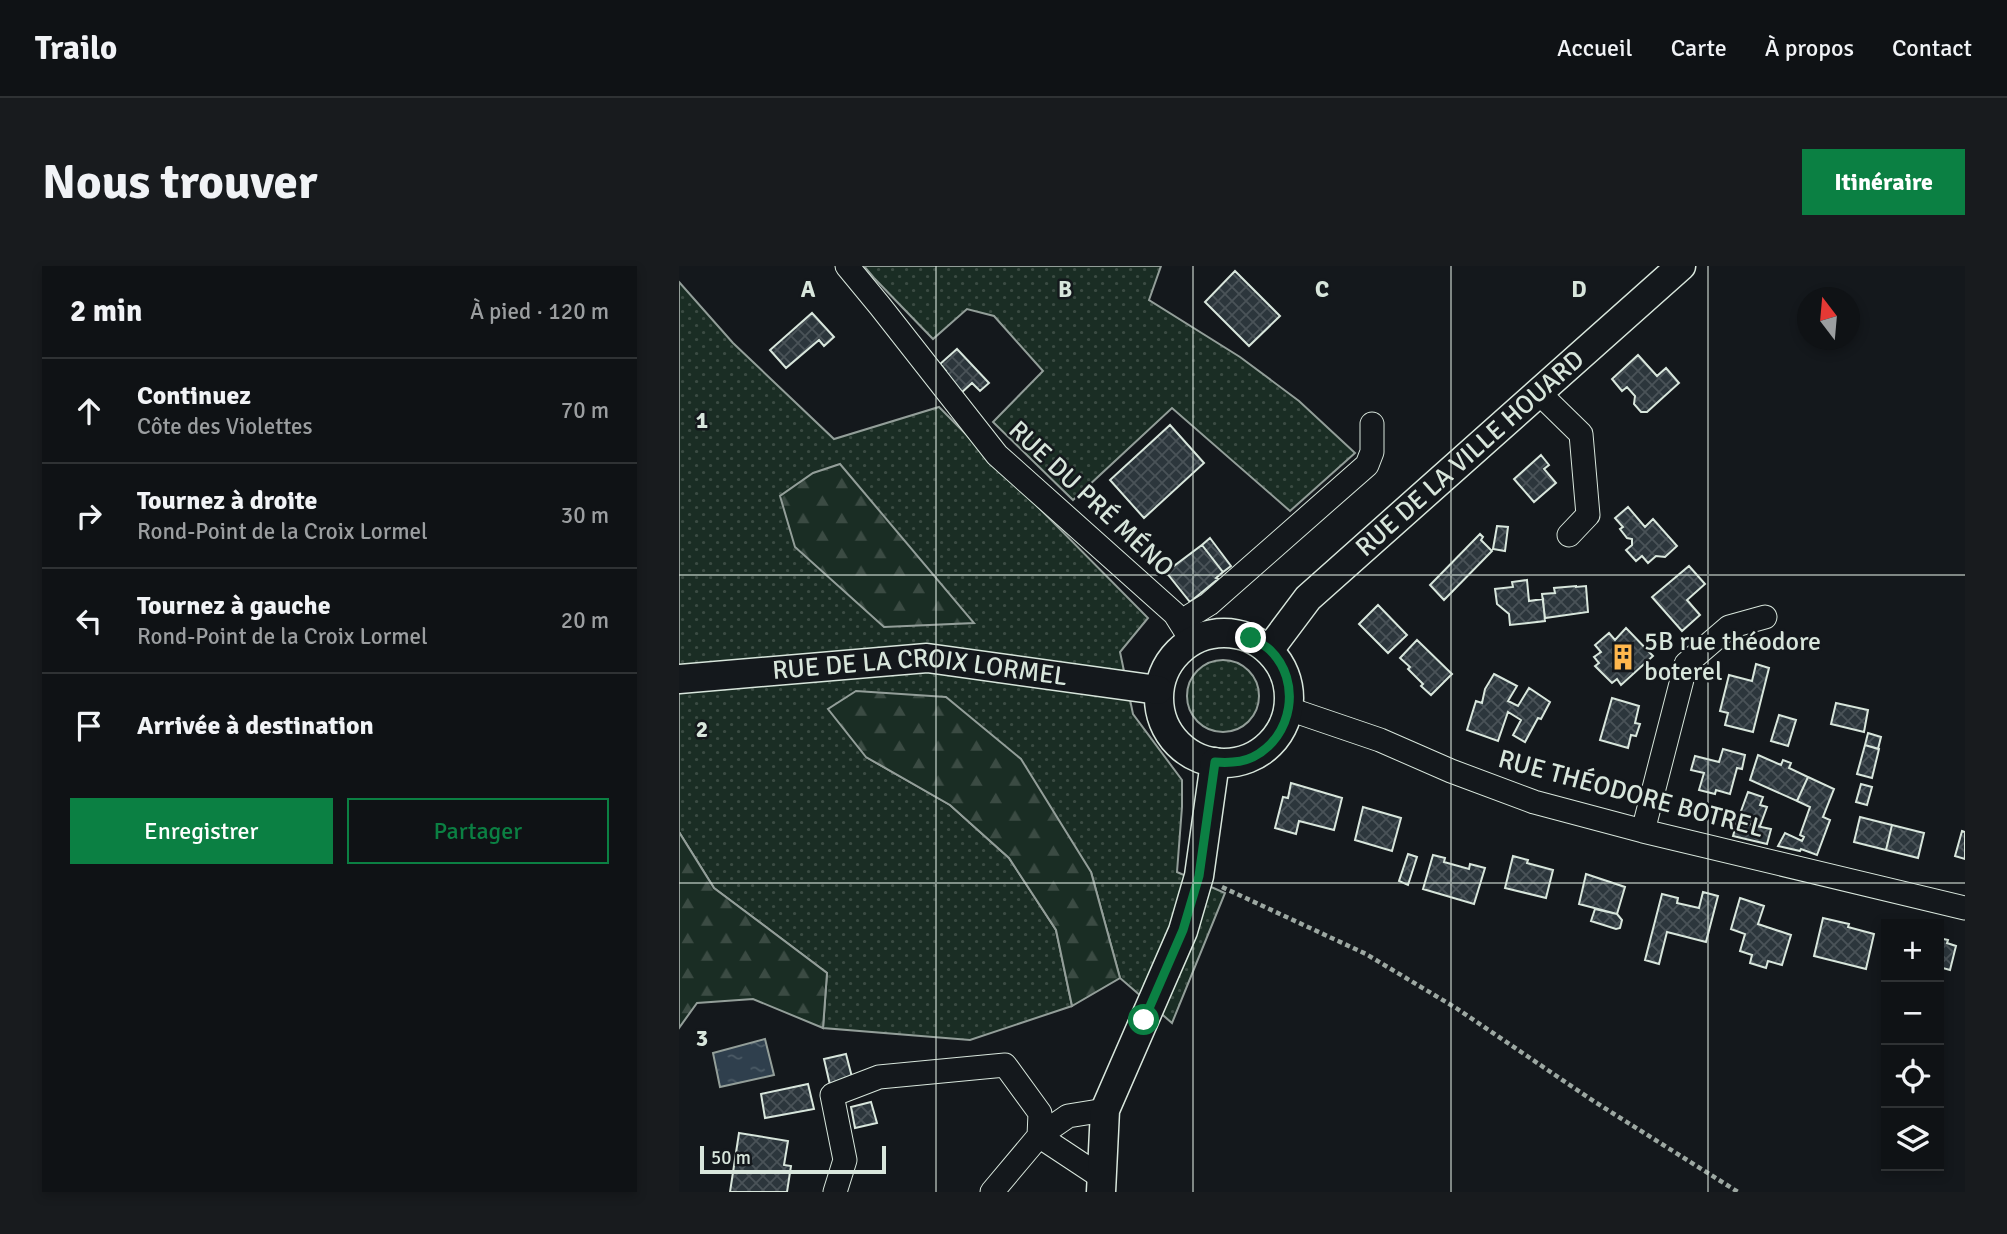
<!DOCTYPE html>
<html lang="fr">
<head>
<meta charset="utf-8">
<style>
  body { margin:0; font-family:Signika,sans-serif; background:#181b1e; color:#f1f3f6 }
  .controls { position:absolute; right:21px; bottom:21px; display:grid; overflow:hidden; border-radius:0px; box-shadow:0 4px 10px #0003 }
  .controls button { width:63px; height:63px; display:grid; place-items:center; padding:0; border:0; border-bottom:2px solid #2f3234; background:#0f1215; color:#f1f3f6; font:35px sans-serif }
  .compass { position:absolute; left:1118px; top:21px; width:63px; height:63px; border-radius:50%; background:#0f1215; box-shadow:0 4px 10px #0003; rotate:344deg }
  .scale { position:absolute; left:21px; bottom:18px; width:186px; box-sizing:border-box; padding-left:7px; border:4px solid #d8e6dc; border-top:0; font-size:19px; line-height:24px; white-space:nowrap; color:#d8e6dc; -webkit-text-stroke:5px #14181c; paint-order:stroke }
  .stop { position:absolute; width:21px; height:21px; margin:-16px; border:5px solid #0b8043; border-radius:50%; background:#fff }
  .stop.end { background:#0b8043; border-color:#fff; box-shadow:0 2px 7px #0008 }
  .list { margin:0; padding:0; list-style:none }
  h2 { display:flex; justify-content:space-between; align-items:center; height:91px; margin:0; padding:0 28px; font-size:30px }
  h2 small { font-size:23px; font-weight:400; color:#9b9ea0 }
  .list li { display:grid; grid-template-columns:46px 1fr auto; gap:21px; align-items:center; box-sizing:border-box; height:105px; padding:0 28px; border-top:2px solid #2f3234 }
  .list b { display:block; font-size:26px; white-space:nowrap }
  .list p { margin:0; font-size:23px; white-space:nowrap; color:#9b9ea0 }
  .list em { font-size:23px; font-style:normal; color:#9b9ea0 }
  .actions { display:flex; gap:14px; padding:21px 28px }
  .actions a { flex:1; padding:16px 0; border:2px solid #0b8043; border-radius:0px; text-align:center; font-size:24px; color:#0b8043 }
  .actions .main { background:#0b8043; color:#fff }
  .icon { flex:none; width:38px; height:38px; fill:none; stroke:currentColor; stroke-width:2; stroke-linecap:round; stroke-linejoin:round }
  .map { position:relative; flex:none; width:1286px; height:926px; overflow:hidden; border-radius:0px }
  header { display:flex; align-items:center; gap:42px; box-sizing:border-box; height:98px; padding:0 35px; background:#0f1215; border-bottom:2px solid #2f3234 }
  header strong { font-size:33px }
  nav { display:flex; gap:38px; margin-inline-start:auto; font-size:24px }
  .intro { display:flex; align-items:center; justify-content:space-between; box-sizing:border-box; height:168px; padding:0 42px }
  h1 { margin:0; font-size:49px }
  .button { padding:18px 32px; border-radius:0px; background:#0b8043; color:#fff; font-size:24px; font-weight:700 }
  main { display:flex; gap:42px; padding:0 42px }
  aside { flex:1; background:#0f1215; border-radius:0px; box-shadow:0 4px 10px #0003 }
  .map>svg:first-child { display:block }
</style>
</head>
<body>
<header>
<strong>Trailo</strong>
<nav><a>Accueil</a><a>Carte</a><a>À propos</a><a>Contact</a></nav>
</header>
<div class="intro"><h1>Nous trouver</h1><a class="button">Itinéraire</a></div>
<main>
<aside>
<h2>2 min<small>À pied · 120 m</small></h2>
<ul class="list">
<li><svg class="icon" aria-label="ahead" viewBox="0 0 24 24"><path d="M12 20V5M6 11l6-6 6 6"/></svg><div><b>Continuez</b><p>Côte des Violettes</p></div><em>70 m</em></li>
<li><svg class="icon" aria-label="right" viewBox="0 0 24 24"><path d="M7 20v-9h11M14 6l5 5-5 5"/></svg><div><b>Tournez à droite</b><p>Rond-Point de la Croix Lormel</p></div><em>30 m</em></li>
<li><svg class="icon" aria-label="left" viewBox="0 0 24 24"><path d="M17 20v-9H6M10 6l-5 5 5 5"/></svg><div><b>Tournez à gauche</b><p>Rond-Point de la Croix Lormel</p></div><em>20 m</em></li>
<li><svg class="icon" aria-label="arrive" viewBox="0 0 24 24"><path d="M6 21V4h12l-3 4 3 4H6"/></svg><div><b>Arrivée à destination</b></div></li>
</ul>
<div class="actions"><a class="main">Enregistrer</a><a>Partager</a></div>
</aside>
<div class="map">
<svg width="1286" height="926" viewBox="0 0 1286 926">
  <defs>
    <pattern id="grass-dots" width="8" height="8" patternUnits="userSpaceOnUse" patternTransform="scale(1.75)"><rect width="8" height="8" fill="#1a2d24"/><path d="M2 2h.1M6 6h.1" fill="none" stroke="#3b4b43" stroke-width="1.8" stroke-linecap="round"/></pattern>
    <pattern id="forest-firs" width="22" height="20" patternUnits="userSpaceOnUse" patternTransform="scale(1.75)"><rect width="22" height="20" fill="#1a2d24"/><path d="M5 1l3.5 6h-7zM16 11l3.5 6h-7z" fill="#3b4b43"/></pattern>
    <pattern id="water-ripples" width="26" height="14" patternUnits="userSpaceOnUse" patternTransform="scale(1.75)"><rect width="26" height="14" fill="#2f3f4d"/><path d="M2 4q2-2 4 0t4 0M15 11q2-2 4 0t4 0" fill="none" stroke="#4c5b66"/></pattern>
    <pattern id="building-cross-hatch" width="8" height="8" patternUnits="userSpaceOnUse" patternTransform="scale(1.75)"><rect width="8" height="8" fill="#2c363c"/><path d="M0 0l8 8M0 8l8-8" fill="none" stroke="#4a5358"/></pattern>
  </defs>
  <rect width="100%" height="100%" fill="#14181c"/>
  <path fill="url(#grass-dots)" stroke="#939e99" stroke-width="2" d="M185,0H482L470,34L561,91L620,135L676,187L611,245L493,142L394,234L314,156L364,105L315,50L288,43L254,73L195,12Z
    M0,16L54,77L155,173L260,141L469,352L441,386L454,448L503,514V541L498,606L546,627L493,757L441,712L412,606L187,491L271,539L330,592L377,664L393,740L291,774L144,762L148,707L35,622L0,566Z
    M508 430a36 36 0 1 1 72 0a36 36 0 1 1-72 0Z"/>
  <path fill="url(#forest-firs)" stroke="#939e99" stroke-width="2" d="M161,198L295,357L205,361L116,281L101,230L134,207Z
    M177,425L267,431L342,493L412,606L441,712L393,740L377,664L330,592L271,539L187,491L149,443Z
    M0,566L35,622L148,707L144,762L74,733L18,737L0,762Z"/>
  <path fill="url(#water-ripples)" stroke="#939e99" stroke-width="2" d="M86,773L95,809L41,821L34,787Z"/>
  <path fill="url(#building-cross-hatch)" stroke="#d8e6dc" stroke-width="2" d="M556,5L601,50L570,80L526,36Z
    M133,47L155,71L145,80L140,74L107,102L91,84Z
    M278,83L310,117L301,125L293,117L282,127L264,108L267,105L261,98Z
    M959,89L978,110L987,102L1000,117L968,146H962L955,138L956,130L948,121L943,125L933,113Z
    M491,159L525,197L465,252L431,214Z
    M862,189L870,199L865,203L877,217L855,236L835,213Z
    M949,241L966,261L974,253L998,280L986,291L977,290L969,297L963,290L957,295L947,284L953,279V273L948,272L941,263L944,261L936,252Z
    M818,260L829,261L826,285L814,283Z
    M801,268L804,271L802,274L813,285L765,334L751,319Z
    M531,272L552,300L544,306L523,279Z
    M523,279L544,306L537,312L539,313L511,336L487,306Z
    M1010,300L1026,318L1008,334L1021,349L1003,365L973,331Z
    M848,314L850,335L864,333L866,355L831,359L830,348L818,338L816,323L834,321L833,316Z
    M897,320V321L907,320L909,346L866,352L863,328L876,327L875,322Z
    M699,339L728,369L709,387L680,358Z
    M947,362L974,390L942,419L938,413L933,417L916,400L920,397L915,391L922,386L916,379L930,367L936,374Z
    M738,374L773,408L752,429L742,420L744,418L729,403L731,401L721,392Z
    M1077,398L1090,402L1074,466L1046,459L1049,447L1041,445L1050,409L1073,415Z
    M815,408L838,420L829,435L839,440L850,422L871,436L862,453L859,452L846,476L834,469L842,454L829,446L819,475L788,464L797,435L803,437L806,423Z
    M933,432L960,440L956,457L961,458L957,470L952,469L949,482L921,474Z
    M1157,437L1189,444L1185,466L1152,458Z
    M1100,449L1117,454L1109,480L1092,475Z
    M1189,467L1202,471L1199,483L1186,479Z
    M1186,479L1200,483L1193,512L1178,508Z
    M1044,483L1066,489L1063,503L1058,502L1051,528L1037,524L1036,528L1020,524L1025,507L1012,504L1016,490L1040,496Z
    M1079,489L1102,499L1104,494L1112,497L1110,502L1129,511L1118,535L1071,514Z
    M1129,511L1155,523L1144,551L1151,554L1138,589L1122,583L1121,585L1099,580L1106,567L1123,575L1125,571L1121,569L1131,541L1118,535Z
    M612,517L663,532L655,564L620,555L617,568L596,562L604,531L609,532Z
    M1182,518L1193,521L1188,539L1177,536Z
    M1069,526L1084,531L1081,539L1088,541L1081,560L1058,556Z
    M684,541L722,552L713,585L676,574Z
    M1181,551L1213,559L1207,584L1175,576Z
    M1058,556L1092,563L1088,578L1054,570Z
    M1213,559L1245,567L1239,592L1207,584Z
    M1283,565L1286,566V593L1276,590Z
    M729,588L738,591L729,619L720,615Z
    M754,589L766,592L765,596L790,603L791,598L806,602L795,638L744,623Z
    M834,590L849,594L848,597L874,604L867,632L826,622Z
    M907,608L946,621L938,648L900,638Z
    M1024,626L1039,630L1027,676L988,666L980,698L966,694L983,628L999,632L998,637L1020,642Z
    M1061,632L1085,640L1079,658L1112,669L1103,699L1089,695L1087,702L1071,697L1073,689L1061,685L1066,668L1052,663Z
    M916,643L938,648L943,654L941,662L937,663L912,655Z
    M1144,652L1170,658L1169,661L1195,668L1187,703L1135,690Z
    M1260,672L1269,674L1268,677L1277,680L1271,704L1260,701Z
    M167,788L174,815L151,819L145,793Z
    M129,818L135,843L86,852L82,828Z
    M192,836L198,857L176,862L172,841Z
    M60,867L109,875L105,899L112,900L108,926H51Z"/>
  <g fill="none" stroke-linecap="round" stroke-linejoin="round">
    <g stroke="#d8e6dc" stroke-width="25">
      <path id="minor" d="M168,0L201,40L318,189L496,348L513,375
        M860,127L902,168L909,249L890,269
        M501,356L530,338L688,199L693,186V158
        M610,443L701,474L772,505L855,536L964,565L1286,642
        M964,565L1007,398L1050,361L1086,351
        M360,870L422,911
        M156,926L166,894L153,829L200,811L326,799L361,847L360,870
        M313,926L360,870L389,850L426,844"/>
    </g>
    <g stroke="#d8e6dc" stroke-width="31">
      <g id="tertiary">
        <circle cx="545" cy="432" r="65"/>
        <path id="s1" d="M590,384L629,332L1002,0"/>
        <path id="s2" d="M0,413L248,392L479,424"/>
        <path d="M422,926L426,844L504,665L520,610L536,496"/>
      </g>
    </g>
    <path stroke="#9da8a2" stroke-width="4.5" stroke-dasharray="5 3.5" stroke-linecap="butt" d="M543,621L687,688L777,742L916,836L1059,926"/>
    <use href="#minor" stroke="#14181c" stroke-width="23"/>
    <use href="#tertiary" stroke="#14181c" stroke-width="28"/>
  </g>
  <g fill="none" stroke-linecap="round" stroke-linejoin="round">
    <path stroke="#0b8043" stroke-width="9" d="M465,754L504,664L520,610L536,496C549,497 562,497 574,491C614,471 623,415 591,384C586,379 578,376 572,372"/>
  </g>
  <path fill="none" stroke="#d8e6dc" stroke-width="2" stroke-opacity="0.55" d="M257,0V926M514,0V926M772,0V926M1029,0V926M0,309H1286M0,617H1286"/>
  <defs>
    <g id="building-bare" transform="scale(2.1)"><path d="M-4-6H4V6H1V3H-1V6H-4ZM-2.5-4.3h1.7v1.8h-1.7ZM.8-4.3h1.7v1.8H.8ZM-2.5-1h1.7V.8h-1.7ZM.8-1h1.7V.8H.8Z" fill="#ffb74d" stroke="#14181c" stroke-width="2.5" paint-order="stroke"/></g>
  </defs>
  <g fill-rule="evenodd">
    <use href="#building-bare" x="944" y="391"/>
  </g>
  <g text-anchor="middle" dominant-baseline="central" stroke-width="5" stroke-linejoin="round" paint-order="stroke">
    <g font-size="26" fill="#d8e6dc" stroke="#14181c">
      <text stroke="none"><textPath href="#s1" startOffset="282">RUE DE LA VILLE HOUARD</textPath></text>
      <text transform="translate(412 233) rotate(43)">RUE DU PRÉ MÉNO</text>
      <text stroke="none"><textPath href="#s2" startOffset="242">RUE DE LA CROIX LORMEL</textPath></text>
      <text transform="translate(952 528) rotate(15)">RUE THÉODORE BOTREL</text>
    </g>
    <g font-size="26" fill="#d8e6dc" stroke="#14181c" text-anchor="start">
      <text x="965" y="376">5B rue théodore<tspan x="965" dy="30">boterel</tspan></text>
    </g>
  </g>
  <g font-size="23" text-anchor="middle" font-weight="bold" fill="#d8e6dc" stroke="#14181c" stroke-width="5" stroke-linejoin="round" paint-order="stroke">
    <text x="129" y="31">A</text>
    <text x="386" y="31">B</text>
    <text x="643" y="31">C</text>
    <text x="900" y="31">D</text>
    <text x="23" y="162">1</text>
    <text x="23" y="471">2</text>
    <text x="23" y="780">3</text>
  </g>
</svg>
<div class="controls">
<button>+</button>
<button>−</button>
<button><svg class="icon" aria-label="locate" viewBox="0 0 24 24"><circle cx="12" cy="12" r="6"/><path d="M12 2v4M12 18v4M2 12h4M18 12h4"/></svg></button>
<button><svg class="icon" aria-label="layers" viewBox="0 0 24 24"><path d="M12 4l9 5-9 5-9-5zM3 14l9 5 9-5"/></svg></button>
</div>
<svg class="compass" viewBox="-18 -18 36 36"><path d="M0-13l5 13h-10z" fill="#e53935"/><path d="M0 13l5-13h-10z" fill="#9b9ea0"/></svg>
<div class="scale">50 m</div>
<div class="stop" style="left:465px;top:754px"></div>
<div class="stop end" style="left:572px;top:372px"></div>
</div>
</main>
</body>
</html>
